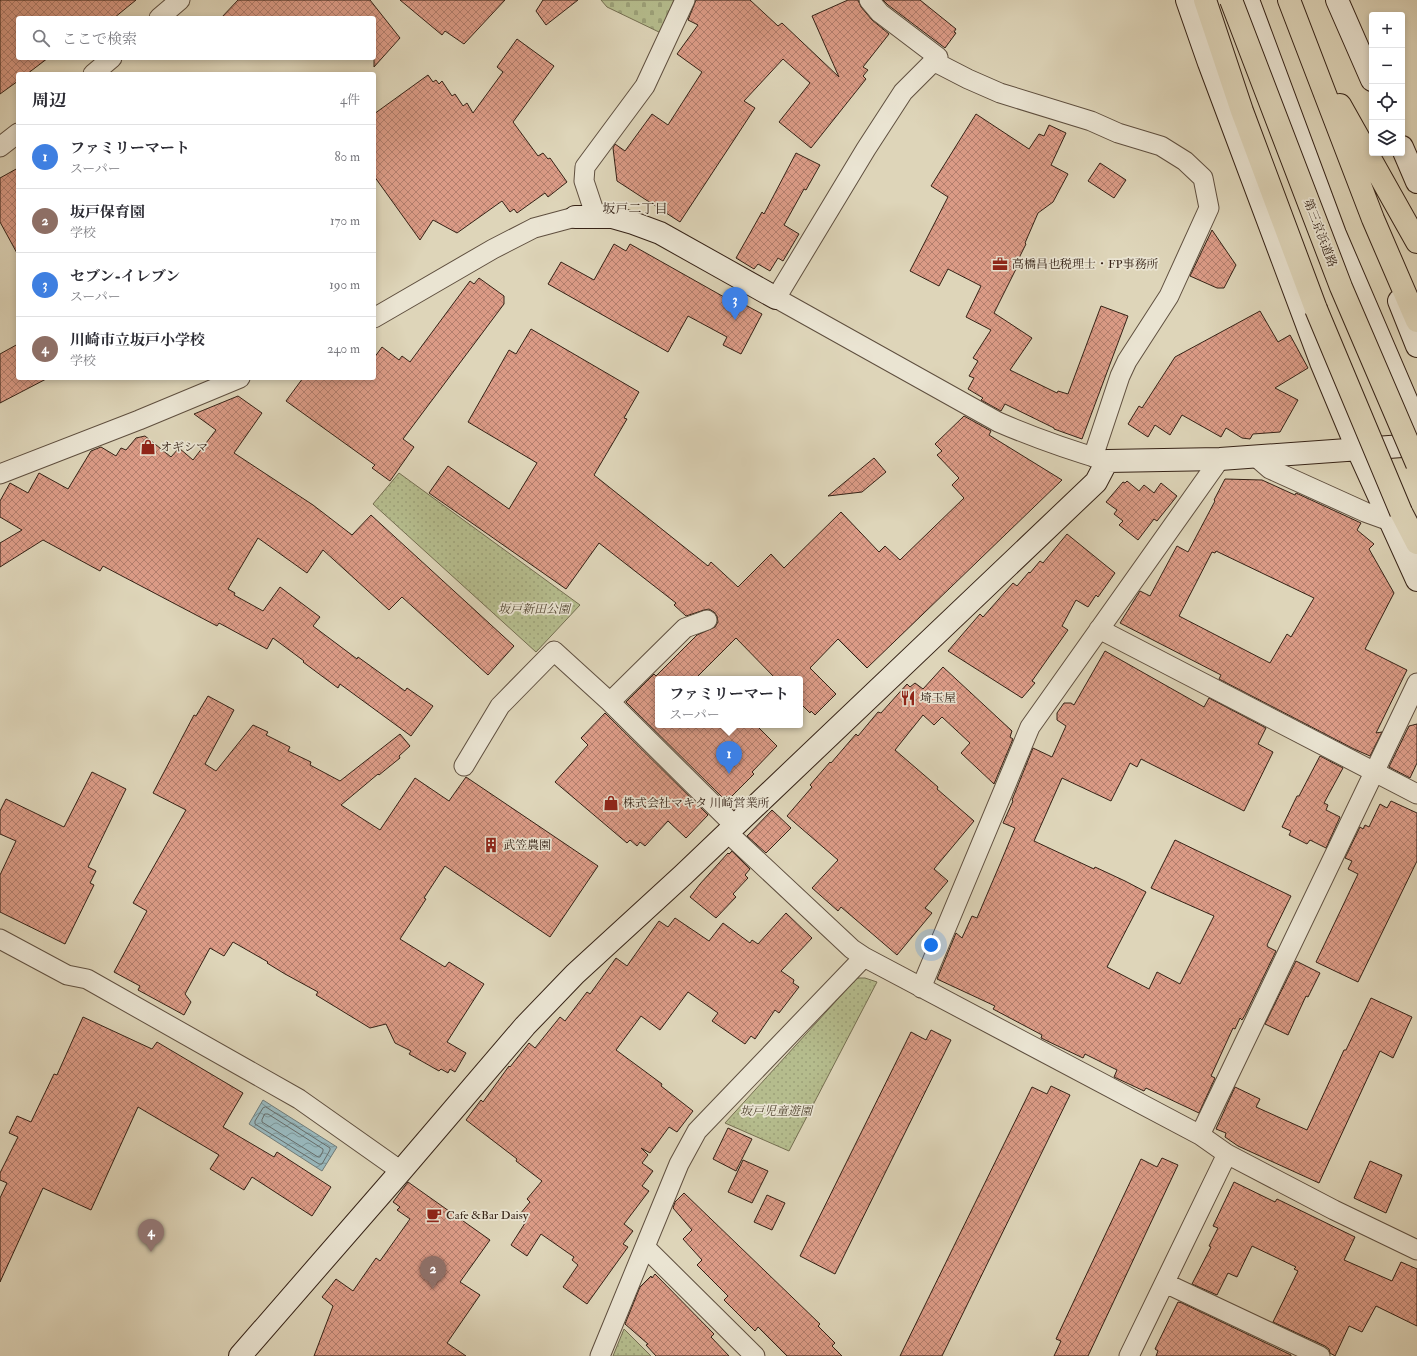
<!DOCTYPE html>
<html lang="ja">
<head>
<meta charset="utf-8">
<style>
  body { margin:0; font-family:"IM FELL Double Pica","Noto Serif JP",serif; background:#f2f2f3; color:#2b2b33 }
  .controls { position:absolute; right:12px; top:12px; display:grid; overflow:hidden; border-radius:4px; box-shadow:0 2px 6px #0003 }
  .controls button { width:36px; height:36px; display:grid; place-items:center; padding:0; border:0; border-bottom:1px solid #e1e1e2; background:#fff; color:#2b2b33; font:20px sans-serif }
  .you { position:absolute; left:931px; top:945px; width:14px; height:14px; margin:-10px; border:3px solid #fff; border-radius:50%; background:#1a73e8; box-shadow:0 0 0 6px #1a73e833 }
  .badge { display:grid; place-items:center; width:26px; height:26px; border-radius:50%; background:#0b8043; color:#fff; font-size:13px; font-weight:700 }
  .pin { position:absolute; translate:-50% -33px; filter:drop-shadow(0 1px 2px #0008) }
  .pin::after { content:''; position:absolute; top:21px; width:14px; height:12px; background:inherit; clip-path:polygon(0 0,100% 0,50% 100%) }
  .popup { position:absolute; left:655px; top:676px; width:148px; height:52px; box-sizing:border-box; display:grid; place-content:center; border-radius:4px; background:#fff; filter:drop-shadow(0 1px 3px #0005); font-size:13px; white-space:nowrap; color:#7c7c81 }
  .popup b { font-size:15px; color:#2b2b33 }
  .popup::after { content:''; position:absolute; left:50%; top:100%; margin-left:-8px; border:8px solid transparent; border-top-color:#fff }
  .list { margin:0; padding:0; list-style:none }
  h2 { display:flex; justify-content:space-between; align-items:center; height:52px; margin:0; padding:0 16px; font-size:17px }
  h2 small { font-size:13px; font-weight:400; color:#7c7c81 }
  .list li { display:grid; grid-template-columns:26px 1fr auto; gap:12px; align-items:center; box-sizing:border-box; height:64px; padding:0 16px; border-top:1px solid #e1e1e2 }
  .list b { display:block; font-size:15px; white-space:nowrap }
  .list p { margin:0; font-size:13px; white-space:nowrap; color:#7c7c81 }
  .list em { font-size:13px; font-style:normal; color:#7c7c81 }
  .icon { flex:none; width:22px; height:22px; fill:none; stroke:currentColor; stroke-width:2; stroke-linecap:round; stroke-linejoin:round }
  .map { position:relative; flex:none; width:1417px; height:1356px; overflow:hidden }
  .search { position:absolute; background:#fff; box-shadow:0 2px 6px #0003; left:16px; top:16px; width:360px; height:44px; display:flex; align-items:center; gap:10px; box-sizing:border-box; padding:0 14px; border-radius:4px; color:#7c7c81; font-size:15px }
  .panel { position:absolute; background:#fff; box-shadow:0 2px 6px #0003; left:16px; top:72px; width:360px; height:308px; border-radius:4px }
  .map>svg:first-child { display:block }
</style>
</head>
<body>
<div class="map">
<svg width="1417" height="1356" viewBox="0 0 1417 1356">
  <defs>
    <pattern id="cemetery-stones" width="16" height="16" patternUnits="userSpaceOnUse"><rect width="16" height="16" fill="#b5bc8d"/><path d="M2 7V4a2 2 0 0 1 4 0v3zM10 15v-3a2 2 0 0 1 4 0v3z" fill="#9ca179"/></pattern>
    <pattern id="park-dots" width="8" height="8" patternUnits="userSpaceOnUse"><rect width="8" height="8" fill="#b5bc8d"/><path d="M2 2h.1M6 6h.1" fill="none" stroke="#9ca179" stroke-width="1.8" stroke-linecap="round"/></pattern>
    <pattern id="water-waves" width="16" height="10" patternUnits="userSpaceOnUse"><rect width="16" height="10" fill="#98b6ba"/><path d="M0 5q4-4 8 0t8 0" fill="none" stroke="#7d9496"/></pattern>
    <pattern id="building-cross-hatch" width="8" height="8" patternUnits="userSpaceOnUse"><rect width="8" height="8" fill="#db9b86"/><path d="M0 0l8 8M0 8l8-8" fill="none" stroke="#b27e6d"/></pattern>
  </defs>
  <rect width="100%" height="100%" fill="#ded5b9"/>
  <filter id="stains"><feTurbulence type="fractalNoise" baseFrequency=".005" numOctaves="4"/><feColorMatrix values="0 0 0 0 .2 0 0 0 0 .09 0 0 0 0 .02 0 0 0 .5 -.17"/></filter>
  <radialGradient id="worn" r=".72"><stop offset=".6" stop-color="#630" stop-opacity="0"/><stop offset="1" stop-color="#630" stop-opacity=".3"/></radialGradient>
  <path fill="url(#cemetery-stones)" stroke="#756f52" d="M601,0H674L661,33L607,7Z"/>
  <path fill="url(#park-dots)" stroke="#756f52" d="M399,473L580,605L536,652L373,504Z
    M857,978H865L877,982L789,1151L725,1123Z
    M624,1329L651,1356H613Z"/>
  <path fill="url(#water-waves)" stroke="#707b78" d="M263,1100L337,1147L322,1171L249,1124Z"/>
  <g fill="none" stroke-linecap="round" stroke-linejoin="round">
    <path stroke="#666c68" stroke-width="1" d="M266,1107L330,1148V1150L322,1164H319L255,1124V1121L263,1108Z
      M265,1114H268L323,1149V1151L320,1157H318L262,1122V1120Z"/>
  </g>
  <path fill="url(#building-cross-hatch)" stroke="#352216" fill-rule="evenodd" d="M0,0H136L114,18H18V58H48L27,74H18V81L0,94Z
    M238,0H370L400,38L374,67V18H221Z
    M400,0H505L464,44L445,31L442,35Z
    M543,0H578L546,25L536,11Z
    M696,0H750L778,26L782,23L839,77L812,16L848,0H858L861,7L872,20L889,34L863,67L868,70L863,76L866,79L811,148L779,122L810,83L783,59L744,101L755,108L680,222L617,181L613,148L615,144L625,151L652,114L668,125L702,72L677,54L698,25L688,20Z
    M883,0H920L956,29L954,32L956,33L945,48L888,5Z
    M517,39L554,66L513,122L538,156L543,153L548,159L550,158L567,182L548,197L545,193L517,213L514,209L510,212L502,201L457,233L433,220L420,240L374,176V114L428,75L433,82L436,80L439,84L442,81L452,96L455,94L463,106L467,103L473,113L503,72L497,67Z
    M976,114L1029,149L1039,134L1044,136L1049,125L1066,133L1051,165L1068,174L1053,202L1038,213L1025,243L1026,244L1017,262L1019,263L994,313L1032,338L1010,370L1057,393L1058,391L1068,394L1101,306L1128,316L1082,439L1054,429V428L1005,404L1001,411L981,400L983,398L968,389L974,378L969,376L978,361L973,358L991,330L966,317L981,286L948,269L939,286L910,271L948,197L931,186Z
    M796,153L820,165L806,190L804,189L784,225L799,234L783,261L778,258L770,271L758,264L754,269L736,258L762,212L764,214Z
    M1100,163L1126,180L1114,198L1088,181Z
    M18,168V255L0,222V178Z
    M1212,230L1236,265L1224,288H1217L1190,276Z
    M614,244L626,251L630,244L724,297L725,294L762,314L741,354L723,345L727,337L688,316L668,352L548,284L561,262L594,280Z
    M479,278L504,296V304L403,439L414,447L390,481L372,468L375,465L286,401L303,378H374V358L382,347L399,360L402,356L410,362L470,281L474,284Z
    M1260,311L1278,342L1290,335L1308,368L1275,388L1298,400L1280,432L1253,434L1250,439L1242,438L1226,428L1221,437L1182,415L1170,435L1155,425L1148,437L1128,424L1139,406L1142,408L1175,357Z
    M531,329L639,392L624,418L627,419L594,475L708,566L711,562L738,587L771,554L784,568L841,512L879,552L885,546L900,560L964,498L952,485L959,478L937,455L942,451L935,444L964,416L991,431L989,435L1062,480L867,668L838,639L810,668L836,694L815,715L811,711L810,713L800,703V679H776L736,638L695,679H658V725H756L777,746L752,772L754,774L729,799L726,796L724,799L626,702L654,674L656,676L697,635L715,627L718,622L717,616L714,612L709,609L704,610L686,616L674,605L676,603L599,543L566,589L429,493L448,466L509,509L537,463L468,422L509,350L516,354Z
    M18,344V378H48L0,403V354Z
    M238,396L262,413L234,453L313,505L352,535L371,515L514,646L488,675L402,597L389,610L323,550L307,573L258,538L228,589L235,593L234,595L263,611L280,587L320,617L313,626L357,659L358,657L405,691L407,688L433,706L411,736L340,684L338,688L303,662L304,661L273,638L267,649L219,623L217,626L103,566L100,571L43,540L0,567V543L22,530L0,517V501L10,483L28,493L39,473L68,489L91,451L101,447L116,456L121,448L126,450L136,438L145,436L171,457L179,448L193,460L216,430L194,414Z
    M874,458L886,472L862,492L828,496Z
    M1225,479L1262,480L1295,495L1296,493L1361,523L1357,530L1374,544L1369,549L1394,593L1365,649L1407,670L1376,733L1382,732L1370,756L1354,749L1219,679L1221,675L1120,623L1140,591L1150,596L1177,546L1188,552L1215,501L1214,500ZM1216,551L1314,598L1291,637L1287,634L1270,663L1179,616L1212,552L1215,553Z
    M1127,481L1139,491L1144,485L1154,493L1161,483L1177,496L1157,521L1154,519L1138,540L1119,525L1123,521L1114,514L1117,510L1106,502L1123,482L1125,483Z
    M1067,534L1115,573L1098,597L1096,595L1088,607L1076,600L1062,626L1068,630L1032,681L1035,683L1022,698L948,651L980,614L983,617L1013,583L1017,586L1029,572L1030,573L1040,561L1043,563Z
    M1105,651L1204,707L1209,698L1266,728L1258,744L1273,752L1244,811L1141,759L1137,767L1130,763L1111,801L1062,778L1034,841L1094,869L1095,867L1125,881L1146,892L1107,967L1149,989L1157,972L1180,984L1214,916L1151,888L1175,840L1291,896L1267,945L1268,947L1276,951L1245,1015L1242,1020L1240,1018L1235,1029L1233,1028L1211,1076L1215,1078L1199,1113L1146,1088L1144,1091L1114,1077L1117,1070L1085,1054L1083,1058L1041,1038L1042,1035L993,1009L995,1006L937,979L956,933L962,938L972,916L977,918L1000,864L1015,828L1003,823L1013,801L1012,800L1033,748L1052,757L1066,726L1057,720V713L1064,703H1071L1074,705Z
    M943,667L1012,731L1010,737L1013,739L994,784L961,753L970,743L942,717L934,725L923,715L895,750L938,787L937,789L974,821L934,869L948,881L925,908L932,913L897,955L841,907L838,911L812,888L838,860L787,816L812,787L810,785L830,762L831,763L856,734L858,736L878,712L881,713L907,684L910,687L915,683L923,689Z
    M208,696L234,710L205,764L216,771L253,725L268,732L266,735L290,747L288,751L311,762L310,765L340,781L400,734L410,746L399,756L400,758L379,775L378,774L341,805L380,830L415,778L449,801L466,777L598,866L550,937L445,866L424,898L426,899L400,939L445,967L449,962L484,984L447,1042L466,1053L455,1072L450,1069L448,1073L441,1069L439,1071L409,1054L411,1051L395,1043L386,1024L370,1028L316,995L318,992L285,974L267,963L268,962L233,942L224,956L210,948L185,994L191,1002L184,1015L138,990L140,986L114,972L147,911L133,903L186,810L153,793L194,715L196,716Z
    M605,713L708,815L686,838L668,821L645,846L640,842L637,846L630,840L627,843L555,782L588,745L581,738Z
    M1417,724V763L1410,778L1389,767L1409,726Z
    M1320,756L1343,768L1324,803L1328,805L1326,810L1340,817L1326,848L1310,840L1307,844L1289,835L1291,831L1282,827L1297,796H1299Z
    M92,772L126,789L88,867L96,871L90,883L94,885L65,944L0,912V875L16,841L0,834V811L6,799L64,827Z
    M1391,801L1417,813V861L1358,982L1316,962L1358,874L1348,869L1352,861L1345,858L1360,827L1363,829L1365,825L1369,827L1380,804L1387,808Z
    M772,810L791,828L766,853L747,836Z
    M732,851L750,869L745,875L748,878L733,894L736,897L716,918L690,897L700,884L728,853L729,854Z
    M786,913L812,938L781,971L794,980L793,983L799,987L779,1013L775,1010L755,1039L751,1036L745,1044L712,1021L718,1013L688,992L660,1030L641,1016L616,1050L662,1084L661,1086L693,1111L677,1132L669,1127L650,1153L641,1148L648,1155L642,1163L653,1171L642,1186L649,1191L624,1224L633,1231L623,1244L628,1247L587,1304L563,1287L578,1265L572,1260L574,1257L541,1234L527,1256L511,1245L527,1220L520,1214L530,1202L527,1199L542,1181L516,1161L517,1159L466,1120L481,1100L483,1102L509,1066L510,1067L529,1043L535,1048L560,1017L565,1021L587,992L590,994L616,958L627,966L659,921L668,927L675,918L709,941L723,923L750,943L752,940L758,944Z
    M1296,961L1320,973L1308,997L1306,996L1288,1035L1265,1024Z
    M1371,998L1412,1017L1393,1058L1380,1051L1319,1183L1238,1146L1225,1137L1226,1133L1216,1129L1235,1087L1260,1099L1256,1107L1307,1130L1344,1050H1346Z
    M83,1017L152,1049L157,1042L243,1093L223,1127L274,1157L277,1152L331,1187L312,1216L252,1177L244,1190L210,1169L219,1155L138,1107L91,1210L43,1188L0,1282V1198L7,1183L0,1180V1173L18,1137L9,1133L17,1116L31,1122L54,1074L57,1075Z
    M931,1030L951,1040L835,1274L800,1256L911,1032L926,1040Z
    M1051,1086L1070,1095L942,1356H900L1032,1087L1047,1094Z
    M728,1128L752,1139L736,1171L713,1159Z
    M1162,1158L1178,1165L1088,1356H1054L1061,1341L1056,1339L1141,1159L1157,1167Z
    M743,1160L768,1171L752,1203L728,1192Z
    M1370,1161L1402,1175L1386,1213L1354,1198Z
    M408,1182L490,1240L460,1282L480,1295L447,1343L466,1356H314L333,1306L322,1297L336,1279L353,1291L376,1258L380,1261L410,1219L397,1210L400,1207L393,1202Z
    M1234,1182L1275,1202L1277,1199L1355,1237L1344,1260L1392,1281L1401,1262L1417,1269V1326L1376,1306L1362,1332L1349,1326L1335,1356L1330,1353L1329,1349L1325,1346L1273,1322L1298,1271L1294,1269L1296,1267L1252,1246L1237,1277L1228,1273L1217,1295L1192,1284L1211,1247L1209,1246L1218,1228L1213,1226Z
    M684,1193L820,1324L818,1326L835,1343L832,1346L842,1356H787L758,1327L755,1331L724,1300L728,1296L697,1265L702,1260L683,1239L692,1230L673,1208L675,1202Z
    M767,1195L785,1203L772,1230L754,1222Z
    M655,1274L714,1334L711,1337L729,1356H656L646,1345L648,1344L625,1324L640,1287L651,1276L652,1278Z
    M1178,1302L1182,1303L1291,1355V1356H1156L1158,1351L1155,1349Z"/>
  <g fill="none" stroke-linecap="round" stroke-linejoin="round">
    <g stroke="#5f4f3f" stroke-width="21">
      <path id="street" d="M869,0L880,13L938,57L903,92L866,149L776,298L998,422C1035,438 1069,450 1107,461
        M159,18L180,0
        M933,61L968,79L1000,93L1091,121L1118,133L1161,146L1185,161L1203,178L1209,208L1169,296L1127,361L1120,376L1093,457
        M93,74L112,58
        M0,147L18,133
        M596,217L584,181L585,167L645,86L685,0
        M374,318L493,249L534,228L575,217
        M1255,456L1270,469L1365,512L1390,521
        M0,474L139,420L240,378
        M1099,629L1417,794
        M610,702L685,628L707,620
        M464,766L500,706L554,651L610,702L735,826
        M728,833L852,949L864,957L1200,1135L1227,1154L1334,1210L1417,1250
        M0,939L67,975L87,979L299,1099L401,1171
        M921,988L1030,727L1220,459
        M1200,1135L1417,683
        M645,1247L755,1356
        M1165,1283L1320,1356
        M600,1356L679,1164L697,1131L864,957
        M1129,1356L1227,1154"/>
    </g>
    <g stroke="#352216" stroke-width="24">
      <path id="secondary" d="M1187,0L1209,63L1321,362L1357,448L1417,580
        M1248,0L1335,234L1417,425
        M1337,0L1372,80
        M1402,147L1417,182
        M575,217H612L633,223L660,233L776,298
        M1399,301L1417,346
        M240,1356L401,1171L525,1026L575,974L683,875L1096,482L1107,461L1220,459L1417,445"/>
    </g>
    <g stroke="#352216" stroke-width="24">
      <path id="highway" d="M1205,0L1242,111L1316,309
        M1289,0L1373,219L1417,321
        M1340,105L1417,242
        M1401,512L1417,543"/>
    </g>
    <use href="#street" stroke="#eae4d2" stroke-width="19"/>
    <use href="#secondary" stroke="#eae4d2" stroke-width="22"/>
    <use href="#highway" stroke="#ded5b9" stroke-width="22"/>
    <g stroke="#352216" stroke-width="24" stroke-linecap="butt">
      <path id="highway-bridge" d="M1231,0L1341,287L1417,464
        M1316,309L1401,512"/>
    </g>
    <use href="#highway-bridge" stroke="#ded5b9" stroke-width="22"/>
  </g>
  <defs>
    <g id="office-bare" transform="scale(1.2)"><path d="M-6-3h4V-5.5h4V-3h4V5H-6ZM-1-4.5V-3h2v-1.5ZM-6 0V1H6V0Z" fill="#8f2418" stroke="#eae4d2" stroke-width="2.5" paint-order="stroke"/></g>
    <g id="shop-bare" transform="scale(1.2)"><path d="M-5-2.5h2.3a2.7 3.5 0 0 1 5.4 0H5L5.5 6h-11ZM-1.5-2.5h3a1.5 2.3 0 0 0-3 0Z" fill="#8f2418" stroke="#eae4d2" stroke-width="2.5" paint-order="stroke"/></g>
    <g id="restaurant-bare" transform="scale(1.2)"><path d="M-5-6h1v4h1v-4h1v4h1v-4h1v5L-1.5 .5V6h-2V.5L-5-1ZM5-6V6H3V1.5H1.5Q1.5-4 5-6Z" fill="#8f2418" stroke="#eae4d2" stroke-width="2.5" paint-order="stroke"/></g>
    <g id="building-bare" transform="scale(1.2)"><path d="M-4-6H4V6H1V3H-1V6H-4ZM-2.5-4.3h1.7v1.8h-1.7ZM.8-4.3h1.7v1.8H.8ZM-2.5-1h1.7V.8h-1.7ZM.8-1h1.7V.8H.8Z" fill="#8f2418" stroke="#eae4d2" stroke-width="2.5" paint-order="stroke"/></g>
    <g id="cafe-bare" transform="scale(1.2)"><path d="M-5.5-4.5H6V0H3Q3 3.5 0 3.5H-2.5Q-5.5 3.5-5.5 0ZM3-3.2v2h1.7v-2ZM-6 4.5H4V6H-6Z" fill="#8f2418" stroke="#eae4d2" stroke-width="2.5" paint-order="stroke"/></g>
  </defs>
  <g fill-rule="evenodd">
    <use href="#office-bare" x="1000" y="264"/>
    <use href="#shop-bare" x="148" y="447"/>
    <use href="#restaurant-bare" x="908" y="698"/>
    <use href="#shop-bare" x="611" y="803"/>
    <use href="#building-bare" x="491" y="845"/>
    <use href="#cafe-bare" x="434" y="1215"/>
  </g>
  <g text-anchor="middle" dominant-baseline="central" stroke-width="3.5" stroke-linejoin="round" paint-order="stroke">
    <g font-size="12" fill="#352216" stroke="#eae4d2">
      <text transform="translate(1320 233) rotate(69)">第三京浜道路</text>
    </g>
    <g font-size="12" fill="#352216" stroke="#eae4d2" text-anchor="start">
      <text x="1012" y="264">高橋昌也税理士・FP事務所</text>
      <text x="160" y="447">オギシマ</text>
      <text x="920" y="698">埼玉屋</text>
      <text x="623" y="803">株式会社マキタ 川崎営業所</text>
      <text x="503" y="845">武笠農園</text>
      <text x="446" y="1215">Cafe &amp;Bar Daisy</text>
    </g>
    <g font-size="12" font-style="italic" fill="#554834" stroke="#eae4d2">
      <text x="534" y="609">坂戸新田公園</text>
      <text x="776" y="1111">坂戸児童遊園</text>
    </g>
    <g font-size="13" fill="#352216" stroke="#eae4d2">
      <text x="635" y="209">坂戸二丁目</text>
    </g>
  </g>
  <rect width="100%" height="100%" filter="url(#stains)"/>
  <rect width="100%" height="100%" fill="url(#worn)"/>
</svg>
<div class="controls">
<button>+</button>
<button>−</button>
<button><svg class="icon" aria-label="locate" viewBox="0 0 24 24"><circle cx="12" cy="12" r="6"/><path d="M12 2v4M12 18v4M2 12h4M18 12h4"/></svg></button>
<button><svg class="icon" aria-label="layers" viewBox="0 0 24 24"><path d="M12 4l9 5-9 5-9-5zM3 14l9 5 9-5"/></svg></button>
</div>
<div class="you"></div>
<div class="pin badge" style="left:729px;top:774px;background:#3f7fe0">1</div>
<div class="popup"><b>ファミリーマート</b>スーパー</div>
<div class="pin badge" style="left:433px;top:1289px;background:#8d6e63">2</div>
<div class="pin badge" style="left:735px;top:320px;background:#3f7fe0">3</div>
<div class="pin badge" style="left:151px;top:1252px;background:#8d6e63">4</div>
<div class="search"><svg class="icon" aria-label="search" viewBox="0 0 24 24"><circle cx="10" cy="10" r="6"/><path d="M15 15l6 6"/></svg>ここで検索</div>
<section class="panel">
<h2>周辺<small>4件</small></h2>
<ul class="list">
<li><span class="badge" style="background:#3f7fe0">1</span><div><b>ファミリーマート</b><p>スーパー</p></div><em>80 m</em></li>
<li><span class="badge" style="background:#8d6e63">2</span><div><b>坂戸保育園</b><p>学校</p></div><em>170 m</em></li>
<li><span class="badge" style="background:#3f7fe0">3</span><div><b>セブン-イレブン</b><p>スーパー</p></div><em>190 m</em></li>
<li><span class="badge" style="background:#8d6e63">4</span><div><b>川崎市立坂戸小学校</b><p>学校</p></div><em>240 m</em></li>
</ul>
</section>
</div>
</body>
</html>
